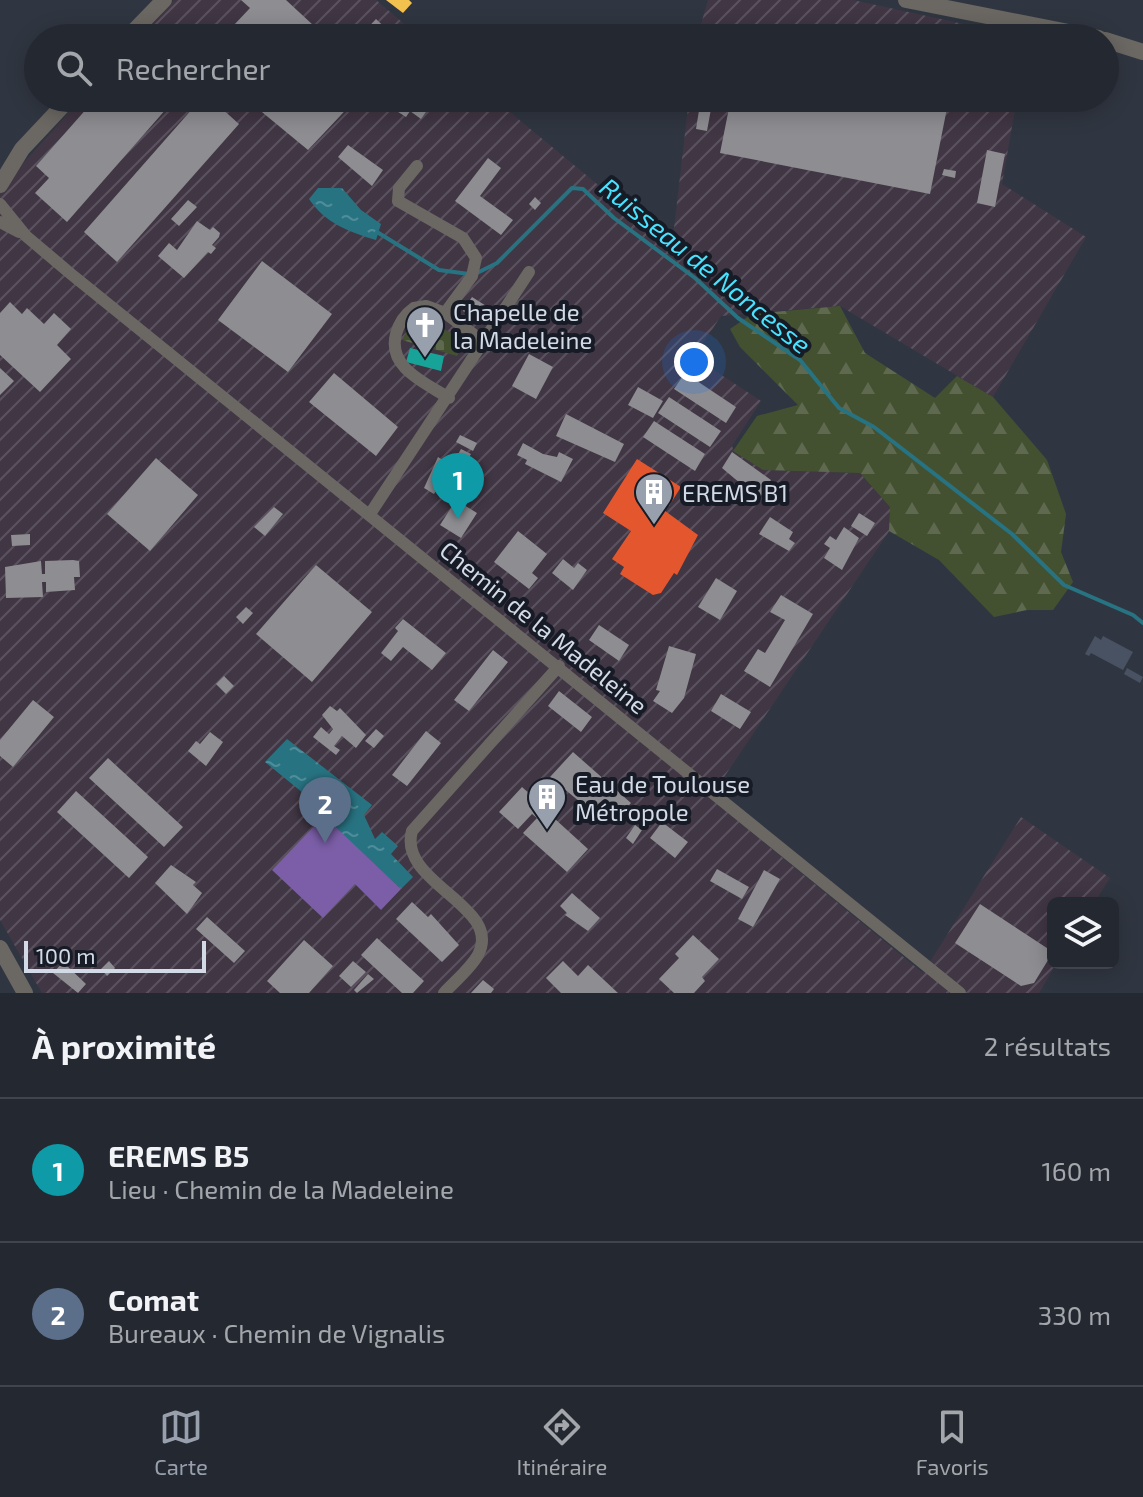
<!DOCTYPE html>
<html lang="fr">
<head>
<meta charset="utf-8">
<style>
  body { margin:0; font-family:"Exo 2",sans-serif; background:#2c3039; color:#f1f3f6 }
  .controls { position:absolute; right:24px; bottom:24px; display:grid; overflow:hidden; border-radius:12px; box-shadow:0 4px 20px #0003 }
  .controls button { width:72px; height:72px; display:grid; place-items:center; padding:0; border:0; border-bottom:2px solid #41444d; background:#242831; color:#f1f3f6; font:40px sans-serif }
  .scale { position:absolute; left:24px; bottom:20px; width:182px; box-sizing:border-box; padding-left:8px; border:4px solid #d2d9e7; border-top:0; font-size:22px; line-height:28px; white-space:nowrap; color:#d2d9e7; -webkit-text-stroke:6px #161b25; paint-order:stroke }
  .you { position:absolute; left:694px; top:362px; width:28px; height:28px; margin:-20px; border:6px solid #fff; border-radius:50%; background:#1a73e8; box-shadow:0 0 0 12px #1a73e833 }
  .badge { display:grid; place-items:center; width:52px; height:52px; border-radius:50%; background:#99a0ad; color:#fff; font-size:26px; font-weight:700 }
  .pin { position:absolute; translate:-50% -66px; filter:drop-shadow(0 2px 4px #0008) }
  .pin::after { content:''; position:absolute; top:42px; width:28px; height:24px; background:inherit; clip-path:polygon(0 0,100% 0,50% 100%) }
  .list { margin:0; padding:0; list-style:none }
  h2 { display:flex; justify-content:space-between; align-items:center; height:104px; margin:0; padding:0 32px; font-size:34px }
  h2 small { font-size:26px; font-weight:400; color:#a3a6ab }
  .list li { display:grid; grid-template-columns:52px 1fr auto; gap:24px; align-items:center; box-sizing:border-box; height:144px; padding:0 32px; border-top:2px solid #41444d }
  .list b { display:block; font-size:30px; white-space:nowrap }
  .list p { margin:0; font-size:26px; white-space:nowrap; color:#a3a6ab }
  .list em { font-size:26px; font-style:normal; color:#a3a6ab }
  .icon { flex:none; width:44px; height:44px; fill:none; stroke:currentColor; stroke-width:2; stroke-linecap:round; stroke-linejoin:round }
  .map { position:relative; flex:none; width:1143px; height:993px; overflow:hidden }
  .search { position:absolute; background:#242831; box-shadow:0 4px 20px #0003; left:24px; right:24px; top:24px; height:88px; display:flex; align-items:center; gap:20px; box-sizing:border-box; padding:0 28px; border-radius:44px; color:#a3a6ab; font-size:30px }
  .sheet { height:392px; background:#242831 }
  nav { display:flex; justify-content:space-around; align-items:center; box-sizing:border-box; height:112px; border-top:2px solid #41444d; background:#242831; font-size:22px; color:#a3a6ab }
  nav a { display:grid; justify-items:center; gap:4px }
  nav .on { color:#99a0ad }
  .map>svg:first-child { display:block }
</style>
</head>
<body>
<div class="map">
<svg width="1143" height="993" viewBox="0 0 1143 993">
  <defs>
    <pattern id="industrial-furrows" width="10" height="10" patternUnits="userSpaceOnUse" patternTransform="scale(2)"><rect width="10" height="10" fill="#403644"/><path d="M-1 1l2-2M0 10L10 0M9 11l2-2" fill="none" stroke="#5b525f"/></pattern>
    <pattern id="forest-firs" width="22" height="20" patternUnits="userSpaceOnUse" patternTransform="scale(2)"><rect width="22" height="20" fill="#445131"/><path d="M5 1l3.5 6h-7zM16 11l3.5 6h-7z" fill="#5e694f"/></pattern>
    <pattern id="cemetery-stones" width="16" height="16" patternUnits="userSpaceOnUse" patternTransform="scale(2)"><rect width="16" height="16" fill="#445131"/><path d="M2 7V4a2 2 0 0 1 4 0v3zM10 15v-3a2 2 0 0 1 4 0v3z" fill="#5e694f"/></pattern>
    <pattern id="water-ripples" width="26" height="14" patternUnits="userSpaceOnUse" patternTransform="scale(2)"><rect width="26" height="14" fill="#287382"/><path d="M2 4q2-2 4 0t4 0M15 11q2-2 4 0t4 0" fill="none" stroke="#508d9a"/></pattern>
  </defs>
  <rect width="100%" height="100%" fill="#303641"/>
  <path fill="url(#industrial-furrows)" d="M174,0H376L421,38H135Z
    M708,0H853L1028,38H697Z
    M82,98H493L672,246L689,98H1017L1002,184L1086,237L993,397L840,306L721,316L694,357L761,401L732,446L734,451L763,470L860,473L890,507L892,527L710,798L923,973L1021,817L1110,878L1094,903H1053V963H1057L1039,993H42L0,920V189Z"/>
  <path fill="url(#forest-firs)" d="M840,306L865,353L935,398L957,376L993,397L1047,460L1066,514L1061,552L1073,582L1053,610H1027L994,617L939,560L889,531L890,507L860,473L763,470L733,451L757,416L798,405L740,347L730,329L752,314Z"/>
  <path fill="url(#cemetery-stones)" d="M417,314L464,340L457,356L402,340Z"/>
  <path fill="url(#water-ripples)" d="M318,188H342L361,210L381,224L376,240C349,232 325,223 309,199Z
    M287,739L372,805L364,815L375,839L382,832L398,846L391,854L413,877L401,889L324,817L329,810L310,788L303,793L265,762Z"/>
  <path fill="#f2c14e" d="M386,0H409L412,3L403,13Z"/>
  <path fill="#e4572e" d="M637,459L681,487L669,506L649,493L646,497L698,535L677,575L674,573L661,593L653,595L620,574L624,567L612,559L631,531L603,513Z"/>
  <path fill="#7b5ea7" d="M324,816L401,889L381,910L355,884L323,918L272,870Z"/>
  <path fill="#17a398" d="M410,348L444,356L441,371L406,362Z"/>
  <path fill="#8d8d92" d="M241,0H286L327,38H222L250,8Z
    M376,19L396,38H358Z
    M713,25L729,28L727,38H710Z
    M96,98H156L167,108L67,222L35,193L49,178L36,166Z
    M196,98H210L239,124L117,262L84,232L193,108L190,105Z
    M245,98H357L308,150Z
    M403,98H427L433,102L421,119L410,111L406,117L395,110Z
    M701,98H713L707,131L696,129Z
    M731,98H949L930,194L720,153Z
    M348,145L383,170L372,186L338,157Z
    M987,150L1005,154L995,207L977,203Z
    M488,158L501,168L480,196L513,220L501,235L455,201Z
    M944,169L956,171L955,178L942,175Z
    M535,197L541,203L535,210L529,204Z
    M188,200L197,207L179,226L171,219Z
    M197,221L210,230L213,227L220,233L219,237L212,245L216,248L211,254L208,252L184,278L158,256L169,243L177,250Z
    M262,261L332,314L288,372L218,320Z
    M472,297L491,309L481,323L463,311Z
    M10,302L22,314L27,308L44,324L54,313L71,329L57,345L71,359L40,392L0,355V313Z
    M529,354L553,367L536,399L512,386Z
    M0,368L14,381L0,395Z
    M334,373L398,427L376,456L309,402Z
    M685,373L736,407L726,423L674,389Z
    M638,387L663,401L653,418L628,405Z
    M669,397L721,431L710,447L658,413Z
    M566,414L624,444L615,462L556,436Z
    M654,421L705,454L695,471L643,437Z
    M460,435L477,443L473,451L456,442Z
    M523,443L543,454L557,457L559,452L573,459L561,482L525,464L527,460L517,455Z
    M461,449L471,454L467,461L457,456Z
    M732,452L771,480L759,499L722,468Z
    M438,457L452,466L434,494L424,488Z
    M156,458L198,495L150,551L107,514Z
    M456,500L477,513L461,538L440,525Z
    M274,507L283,514L265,536L254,527Z
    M859,513L875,523L867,536L851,526Z
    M770,517L793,532L789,539L795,543L789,551L759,534Z
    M844,527L859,538L842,570L824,558L830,548L824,544L830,536L836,540Z
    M518,531L547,554L532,573L538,578L529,589L494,562Z
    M30,534V545L12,546L11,535Z
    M563,559L574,568L578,563L587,570L573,590L552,573Z
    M73,560L79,561L80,577H74L75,590L46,592V582H42L43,597L6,598L5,567L41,561L42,574H45V561Z
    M316,565L372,612L312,682L256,634Z
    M716,578L737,591L720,620L698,607Z
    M781,595L813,614L770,687L744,671L758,649L765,653L785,620L770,612Z
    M246,607L253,613L243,624L236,617Z
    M403,619L446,653L432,670L403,647L391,661L381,653L398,631L395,628Z
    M599,625L629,645L619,661L589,640Z
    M669,646L696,654L684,698L672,713L653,701L660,691L656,690Z
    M493,650L508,662L469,711L454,700Z
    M224,676L234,686L226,694L216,684Z
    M559,691L592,717L581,732L548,706Z
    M721,694L751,712L740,729L711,711Z
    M33,700L54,717L13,767L0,756V740Z
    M330,706L337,711L340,708L366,735L356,748L342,736L334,746L340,750L336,755L313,737L321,727L329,734L333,729L322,715Z
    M376,729L384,736L374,748L365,741Z
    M426,731L441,743L407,786L392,775Z
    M210,732L223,742L206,766L188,751L196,741L200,744Z
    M573,752L631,803L613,823L596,808L592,812L550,777Z
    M108,758L183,827L164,847L89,778Z
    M522,787L541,804L536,809L541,813L544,809L588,849L567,872L523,833L537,818L532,814L518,829L499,812Z
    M76,791L148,857L129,878L57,812Z
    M662,822L688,842L675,858L650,838Z
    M635,825L642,830L633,844L626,838Z
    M171,865L196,882L193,885L202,893L187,914L155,883Z
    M717,869L749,887L742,899L710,881Z
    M764,870L780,879L753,927L738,919Z
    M572,893L600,918L588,931L565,915L567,913L560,906Z
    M412,902L428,917L431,914L459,945L442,962L396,919Z
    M980,904L1053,952L1034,983L1021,986L955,943Z
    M207,917L245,951L234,963L196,929Z
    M693,935L719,959L702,977L705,981L694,993H674L659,979L679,958L675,954Z
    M377,938L424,981L413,993H402L361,955Z
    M304,940L333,966L309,993H280L267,981Z
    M109,961L115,968L107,976L101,969Z
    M353,961L366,972L351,987L339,976Z
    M563,961L578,976L588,965L618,993H561L546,978Z
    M63,962L86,984L78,993L53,973Z
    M368,974L374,979L357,993L354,990Z
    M483,980L494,989L491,993H471Z"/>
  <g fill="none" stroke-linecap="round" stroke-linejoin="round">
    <path stroke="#287382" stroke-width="4" d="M377,232L439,270L469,274
      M477,273L497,263L572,188L583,189L614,218L695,278L738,318L800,360L839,408L874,427L1012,534L1064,585L1133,615L1143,623"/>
  </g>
  <path fill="#495262" d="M1095,636L1101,640L1103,636L1133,652L1123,670L1091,653L1089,656L1085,654Z
    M1127,668L1143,677L1140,683L1124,674Z"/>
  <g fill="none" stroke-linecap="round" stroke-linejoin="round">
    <path stroke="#6b6763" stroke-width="12" d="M417,166L399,188L398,201L463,238L476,258L472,276L445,313
      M0,204L26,236L71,274L960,993
      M0,222L19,232
      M449,398C426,383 387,368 396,334C399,323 404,315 414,308L426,306L445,313L484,342
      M370,514L529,272
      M444,993C455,981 470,969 478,955C504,906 397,883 412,831L559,666"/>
    <path stroke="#6b6763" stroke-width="16" d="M906,0L1099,38
      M127,38L164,0
      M1105,40L1143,52
      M0,185L22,149L70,98
      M0,948L25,993"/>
  </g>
  <defs>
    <g id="church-pin" transform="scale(2)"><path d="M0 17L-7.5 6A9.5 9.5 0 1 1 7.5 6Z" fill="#99a0ad" stroke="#161b25"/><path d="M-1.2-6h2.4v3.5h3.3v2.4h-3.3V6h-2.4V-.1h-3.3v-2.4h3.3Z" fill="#fff"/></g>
    <g id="building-pin" transform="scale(2)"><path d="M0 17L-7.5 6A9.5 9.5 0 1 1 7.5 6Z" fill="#99a0ad" stroke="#161b25"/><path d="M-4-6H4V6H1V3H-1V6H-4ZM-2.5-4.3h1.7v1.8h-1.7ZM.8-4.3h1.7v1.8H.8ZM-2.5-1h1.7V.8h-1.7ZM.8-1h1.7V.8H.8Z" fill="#fff"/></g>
  </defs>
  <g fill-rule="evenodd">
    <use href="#church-pin" x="425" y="325"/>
    <use href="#building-pin" x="654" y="492"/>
    <use href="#building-pin" x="547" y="797"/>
  </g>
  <g text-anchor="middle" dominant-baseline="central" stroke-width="8" stroke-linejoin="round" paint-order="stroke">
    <g font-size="24" fill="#d2d9e7" stroke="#161b25" text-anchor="start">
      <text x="453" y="311">Chapelle de<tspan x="453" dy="28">la Madeleine</tspan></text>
      <text x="682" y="492">EREMS B1</text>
      <text x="575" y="783">Eau de Toulouse<tspan x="575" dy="28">Métropole</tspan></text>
    </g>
    <g font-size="24" fill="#d2d9e7" stroke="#161b25">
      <text transform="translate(544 627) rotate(39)">Chemin de la Madeleine</text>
    </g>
    <g font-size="26" font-style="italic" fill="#49e2fe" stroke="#161b25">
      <text transform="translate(706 265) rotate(39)">Ruisseau de Noncesse</text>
    </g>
  </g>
</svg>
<div class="controls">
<button><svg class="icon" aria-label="layers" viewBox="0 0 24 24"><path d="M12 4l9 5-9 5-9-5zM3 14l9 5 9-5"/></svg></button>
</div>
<div class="scale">100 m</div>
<div class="you"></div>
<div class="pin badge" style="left:458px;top:519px;background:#0f9aa8">1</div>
<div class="pin badge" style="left:325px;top:843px;background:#5c6f8a">2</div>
<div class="search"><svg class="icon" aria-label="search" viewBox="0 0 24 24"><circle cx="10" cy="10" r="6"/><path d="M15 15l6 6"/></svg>Rechercher</div>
</div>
<section class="sheet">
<h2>À proximité<small>2 résultats</small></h2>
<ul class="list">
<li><span class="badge" style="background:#0f9aa8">1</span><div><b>EREMS B5</b><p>Lieu · Chemin de la Madeleine</p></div><em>160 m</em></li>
<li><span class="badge" style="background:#5c6f8a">2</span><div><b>Comat</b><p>Bureaux · Chemin de Vignalis</p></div><em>330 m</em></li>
</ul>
</section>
<nav>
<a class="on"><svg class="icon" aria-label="map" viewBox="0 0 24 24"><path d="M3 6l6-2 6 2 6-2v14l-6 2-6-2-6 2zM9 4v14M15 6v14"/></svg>Carte</a>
<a><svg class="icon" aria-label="directions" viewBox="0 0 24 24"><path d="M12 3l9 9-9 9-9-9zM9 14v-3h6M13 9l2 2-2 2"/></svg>Itinéraire</a>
<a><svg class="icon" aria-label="saved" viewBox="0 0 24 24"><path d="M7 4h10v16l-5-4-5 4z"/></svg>Favoris</a>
</nav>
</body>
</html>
